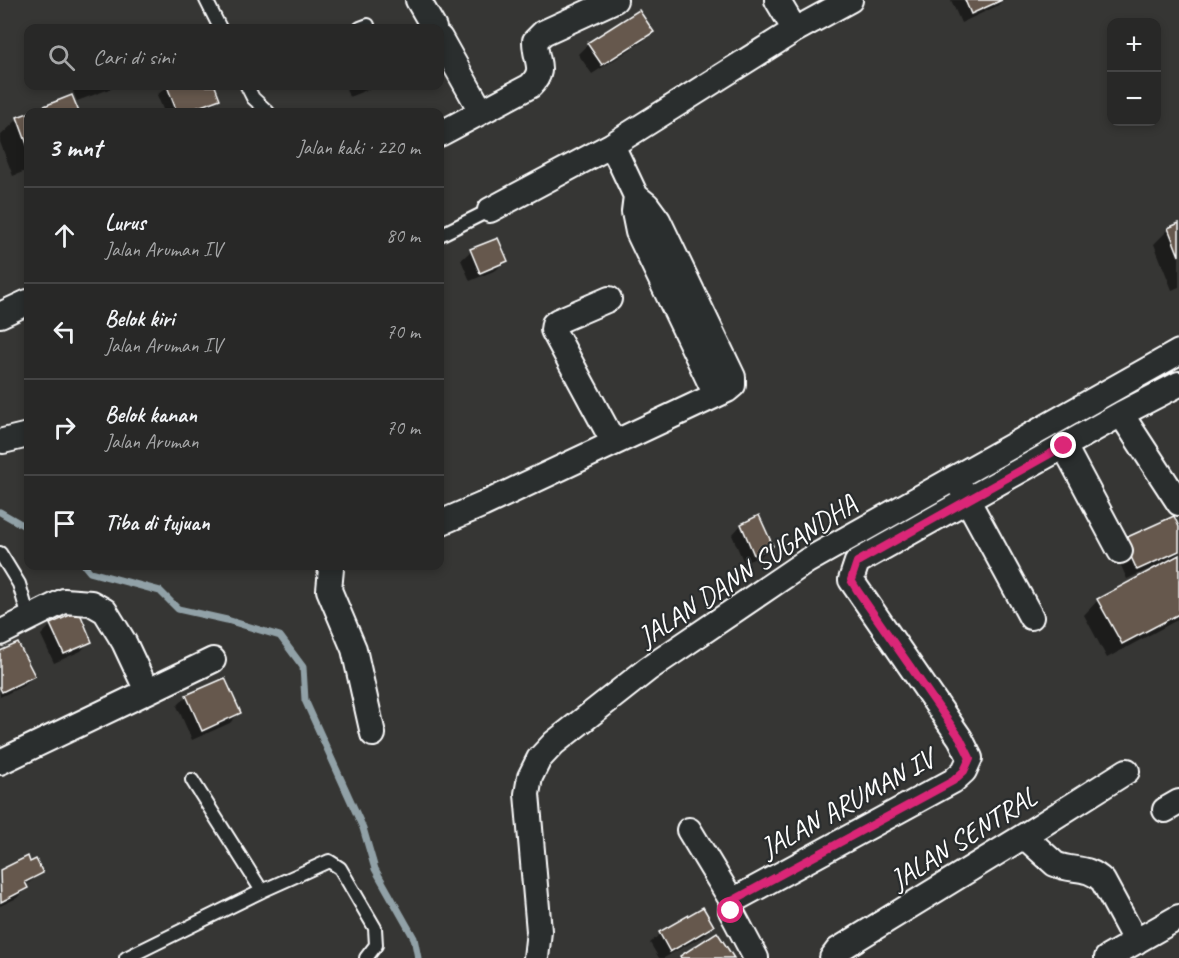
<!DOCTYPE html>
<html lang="id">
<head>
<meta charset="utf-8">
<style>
  body { margin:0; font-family:Caveat,sans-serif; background:#343433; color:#f1f3f6 }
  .controls { position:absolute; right:18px; top:18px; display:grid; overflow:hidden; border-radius:12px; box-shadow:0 3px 9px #0003 }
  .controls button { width:54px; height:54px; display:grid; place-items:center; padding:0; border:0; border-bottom:2px solid #444; background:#282827; color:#f1f3f6; font:30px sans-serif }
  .stop { position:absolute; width:18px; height:18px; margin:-14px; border:4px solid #db2777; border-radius:50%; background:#fff }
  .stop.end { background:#db2777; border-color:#fff; box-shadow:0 2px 6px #0008 }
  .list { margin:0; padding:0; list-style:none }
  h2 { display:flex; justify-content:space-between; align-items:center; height:78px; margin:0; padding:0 24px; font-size:26px }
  h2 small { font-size:20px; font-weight:400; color:#a5a6a7 }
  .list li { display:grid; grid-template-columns:39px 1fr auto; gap:18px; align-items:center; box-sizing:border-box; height:96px; padding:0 24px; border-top:2px solid #444 }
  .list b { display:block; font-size:22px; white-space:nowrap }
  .list p { margin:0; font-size:20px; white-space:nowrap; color:#a5a6a7 }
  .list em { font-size:20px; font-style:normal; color:#a5a6a7 }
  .icon { flex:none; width:33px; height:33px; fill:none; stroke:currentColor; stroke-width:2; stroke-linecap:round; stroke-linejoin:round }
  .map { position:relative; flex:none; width:1179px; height:958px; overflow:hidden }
  .search { position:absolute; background:#282827; box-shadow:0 3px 9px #0003; left:24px; top:24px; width:420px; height:66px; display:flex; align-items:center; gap:15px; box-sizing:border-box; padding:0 21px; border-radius:12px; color:#a5a6a7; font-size:22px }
  .panel { position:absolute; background:#282827; box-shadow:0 3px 9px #0003; left:24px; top:108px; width:420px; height:462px; border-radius:12px }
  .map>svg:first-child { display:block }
</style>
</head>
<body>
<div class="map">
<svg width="1179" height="958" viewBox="0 0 1179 958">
  <rect width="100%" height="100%" fill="#363634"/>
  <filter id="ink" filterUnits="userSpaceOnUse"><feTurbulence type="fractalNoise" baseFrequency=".0167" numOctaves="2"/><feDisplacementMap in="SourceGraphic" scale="12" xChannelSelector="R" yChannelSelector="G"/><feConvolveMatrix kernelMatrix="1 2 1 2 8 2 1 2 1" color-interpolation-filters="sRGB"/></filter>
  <g filter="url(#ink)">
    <path fill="#0007" d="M951,0H1003L997,6L961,23Z
      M638,12L652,32L642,42L592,74L578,54L588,44Z
      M71,86H118L77,101Z
      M168,86H213L218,99L209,108L198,112H164L157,95Z
      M345,86H377L349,97Z
      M71,97L77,112H33Z
      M28,114V170L13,176L0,142V136L18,119Z
      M1179,225V287L1172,290L1154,244L1169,229Z
      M471,251L506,260L496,270L470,281L461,260Z
      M741,525L771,546L761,556L744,563L732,535Z
      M1179,531V554L1175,558L1179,557V619L1107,658L1084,615L1098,600L1164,565L1163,563L1127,579L1114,550Z
      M51,625L90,641L81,651L54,663L41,635Z
      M0,653L33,676L23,686L0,697Z
      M187,696L239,713L230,723L192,740L177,706Z
      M27,858L30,864L41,873L25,886L26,888L17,898L0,906V872Z
      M703,909L713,926L703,936L664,958H659L650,943L660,934Z"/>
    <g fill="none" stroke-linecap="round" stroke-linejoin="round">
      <path stroke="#91a1a7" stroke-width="7" d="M0,512L28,528
        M85,566L90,572L160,591L178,609L227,620L280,636L303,667L305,700L363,828L375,869L414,938L418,958"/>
    </g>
    <path fill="#66594d" stroke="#fff" stroke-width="1.5" d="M965,0H1002L971,14Z
      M639,10L654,32L602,65L587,43Z
      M167,86H215L220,99L185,112H177Z
      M72,95L79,112H29Z
      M28,113V147L17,117Z
      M1179,223V256L1168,228Z
      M498,238L508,261L480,273L470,249Z
      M759,515L773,546L754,555L741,524Z
      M1174,516L1179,527V551L1137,570L1123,539Z
      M1179,555V614L1122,644L1097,599Z
      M79,611L92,642L64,654L50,624Z
      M18,643L35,676L2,692L0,688V651Z
      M225,678L241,713L202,731L186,695Z
      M28,856L30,862L36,859L43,873L25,882L28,888L1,902L0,870Z
      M703,907L714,926L670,952L659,932Z
      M717,932L734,958H681L680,956Z"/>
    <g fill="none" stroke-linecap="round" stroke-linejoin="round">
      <g stroke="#fff" stroke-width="16">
        <path id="service" d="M206,0L220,28
          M360,28L368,25
          M247,86L253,98L268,112
          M440,235L490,210
          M0,553L19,584L29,618
          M192,780L262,891
          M126,958L262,891L329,861L340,868L375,928L376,945L366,958"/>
      </g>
      <g stroke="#fff" stroke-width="28">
        <path id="minor" d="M418,0L434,28
          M777,0L795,30
          M440,38L481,111
          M440,134L530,86C547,69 535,62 535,41L543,33L615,0
          M636,196L634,212L638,232L716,395
          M490,210L612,145L795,30L850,0
          M609,299L558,321L554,324L553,330L614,443
          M0,315L28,302
          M1121,414L1179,503
          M3,441L28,435
          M1064,446L1120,551
          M961,488L1031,617
          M440,523L482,505L727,390L733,385V377L658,220L647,205L636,196L612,145
          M331,569L329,590L354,649L373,734
          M0,633L64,601L91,603L105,611L124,642L147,691
          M0,762L213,660
          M1165,810L1179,802
          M689,830L732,901
          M1024,836L1055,864C1073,872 1087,865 1103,881L1136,942
          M732,901L953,781L964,771L970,758L960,738L851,580L857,562L1121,414L1179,384
          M732,901L731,911L756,958
          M536,958L539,931L527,794L530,777L539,759L554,743L648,669L807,561L1179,352
          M832,958L838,950L1024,836L1127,771
          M1107,958L1179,917"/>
      </g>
      <use href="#service" stroke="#2a2d2e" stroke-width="12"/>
      <use href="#minor" stroke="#2a2d2e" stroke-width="24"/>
    </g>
  </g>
  <g fill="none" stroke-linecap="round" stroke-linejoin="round" filter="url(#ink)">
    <path stroke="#db2777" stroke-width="8" d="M731,911L732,901L953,781L964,771L970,758L960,738L857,590L851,580L857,562L1064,446"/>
  </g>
  <g text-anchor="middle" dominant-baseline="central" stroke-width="4.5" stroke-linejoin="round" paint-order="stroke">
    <g font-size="28" fill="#fff" stroke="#2a2d2e">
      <text transform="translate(747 570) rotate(-33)">JALAN DANN SUGANDHA</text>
      <text transform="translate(847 803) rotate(-29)">JALAN ARUMAN IV</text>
      <text transform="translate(963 838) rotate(-32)">JALAN SENTRAL</text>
    </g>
  </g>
</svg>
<div class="controls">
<button>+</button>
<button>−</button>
</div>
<div class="stop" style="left:731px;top:911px"></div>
<div class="stop end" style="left:1064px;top:446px"></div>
<div class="search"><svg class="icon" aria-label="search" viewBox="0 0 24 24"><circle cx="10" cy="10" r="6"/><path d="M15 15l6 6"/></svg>Cari di sini</div>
<section class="panel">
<h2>3 mnt<small>Jalan kaki · 220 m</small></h2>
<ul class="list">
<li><svg class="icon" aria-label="ahead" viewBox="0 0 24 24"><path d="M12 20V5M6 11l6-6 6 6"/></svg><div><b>Lurus</b><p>Jalan Aruman IV</p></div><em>80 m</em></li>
<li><svg class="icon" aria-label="left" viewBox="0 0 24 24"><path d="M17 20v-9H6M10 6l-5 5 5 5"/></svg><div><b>Belok kiri</b><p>Jalan Aruman IV</p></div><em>70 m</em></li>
<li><svg class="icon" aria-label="right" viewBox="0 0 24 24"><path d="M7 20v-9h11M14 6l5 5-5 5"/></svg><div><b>Belok kanan</b><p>Jalan Aruman</p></div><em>70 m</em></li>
<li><svg class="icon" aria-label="arrive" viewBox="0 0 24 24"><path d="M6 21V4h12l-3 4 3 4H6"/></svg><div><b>Tiba di tujuan</b></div></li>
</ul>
</section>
</div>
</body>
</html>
